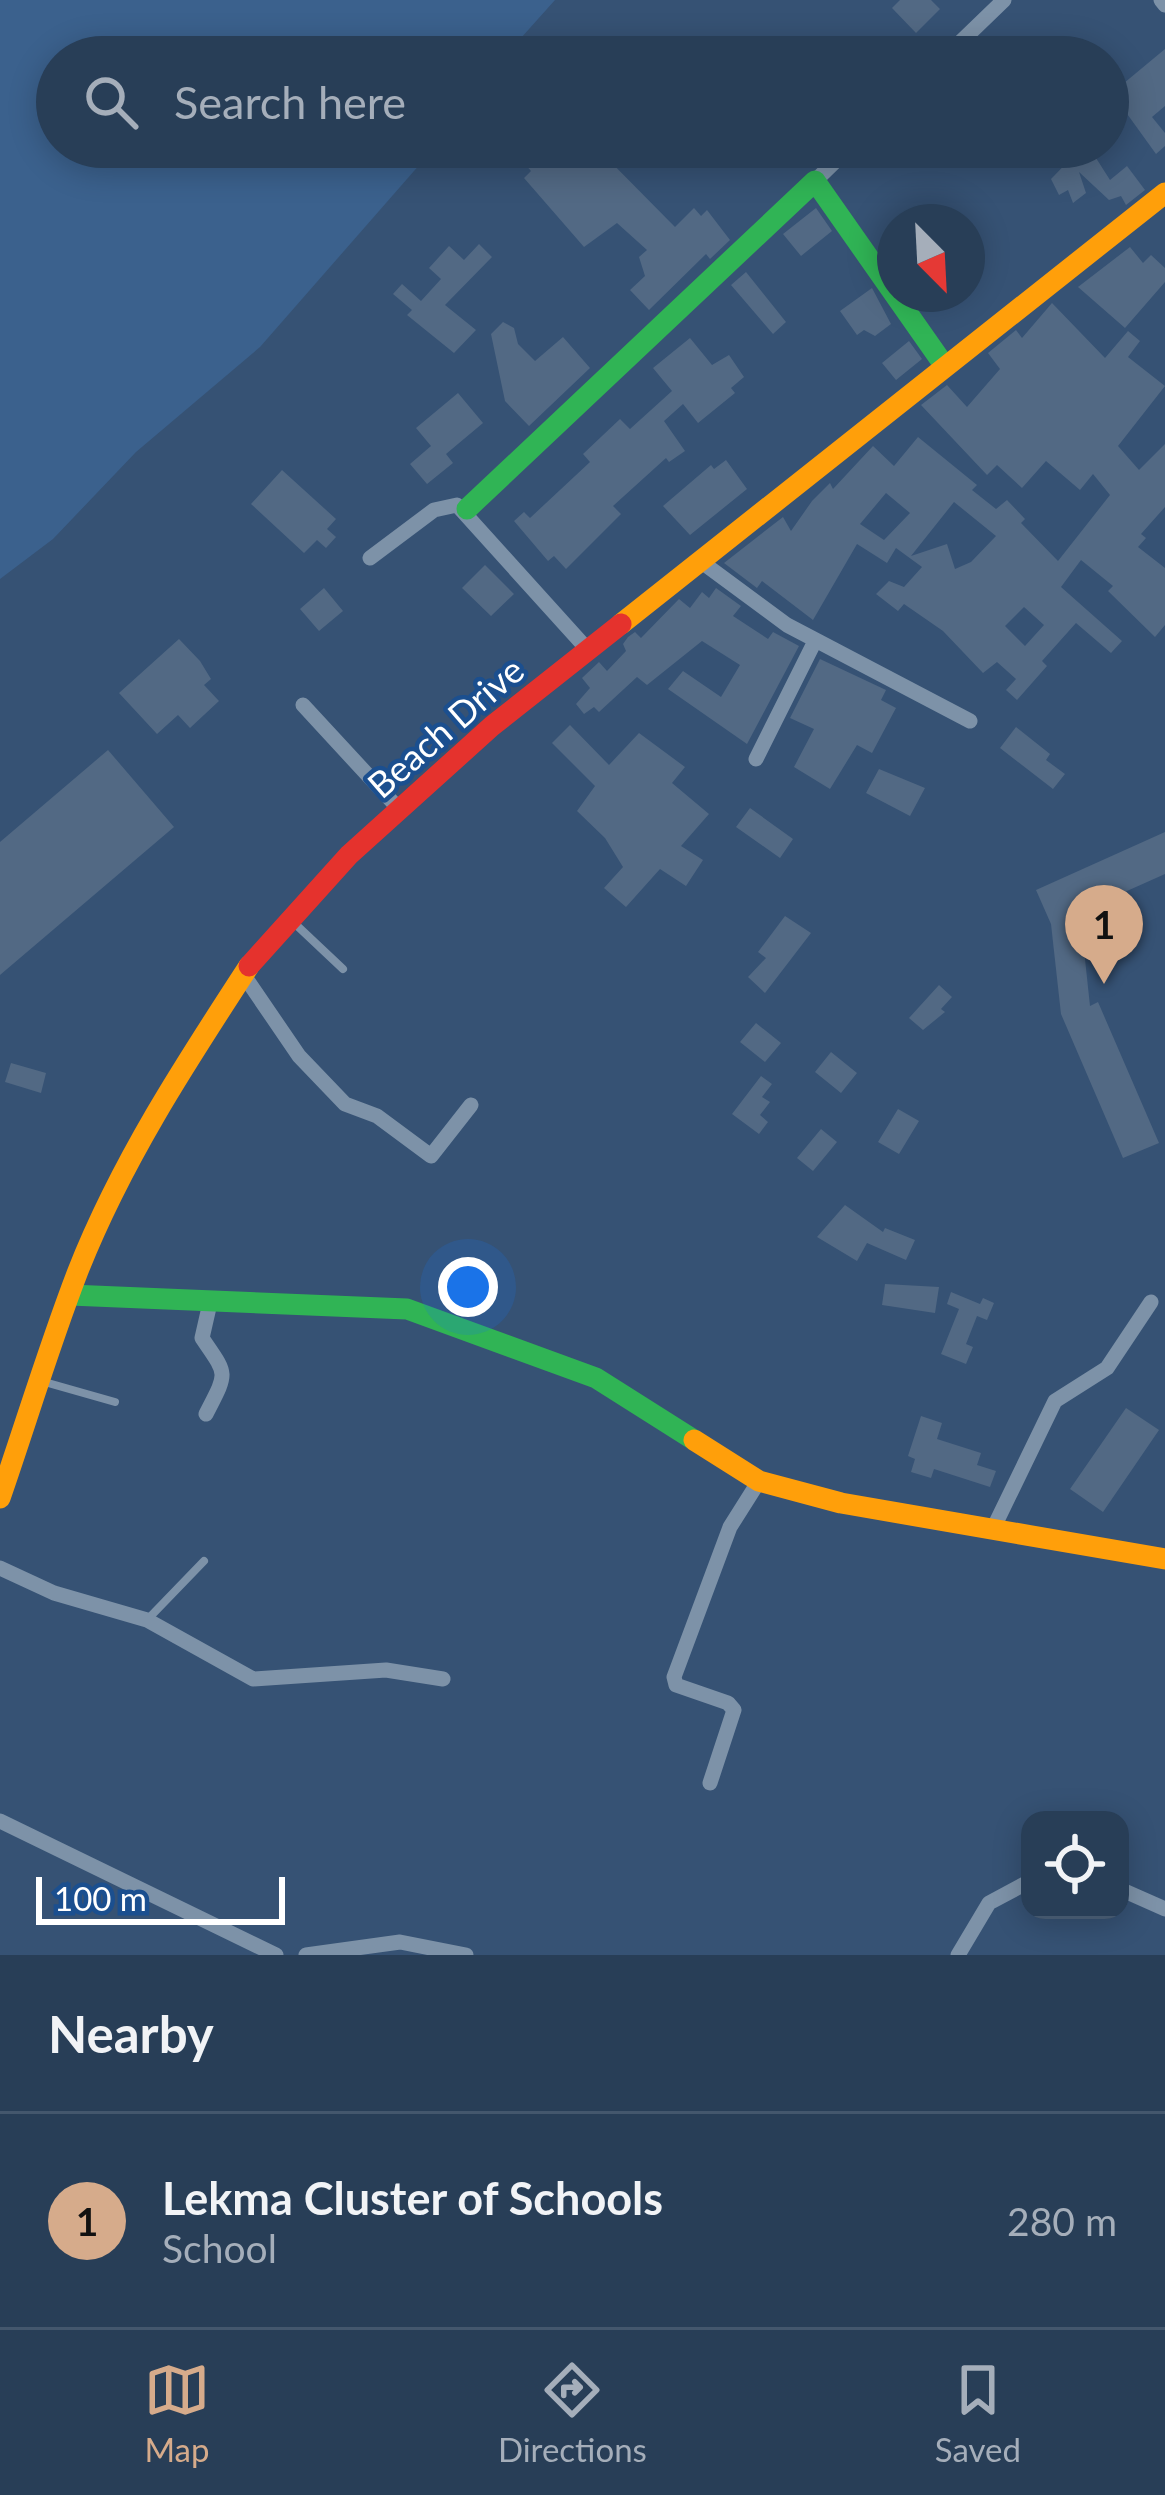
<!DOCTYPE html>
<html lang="en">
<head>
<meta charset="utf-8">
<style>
  body { margin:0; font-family:Lato,sans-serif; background:#30455d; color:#f1f3f6 }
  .controls { position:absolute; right:36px; bottom:36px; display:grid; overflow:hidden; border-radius:24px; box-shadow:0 6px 30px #0003 }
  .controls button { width:108px; height:108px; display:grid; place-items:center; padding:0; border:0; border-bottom:3px solid #44576d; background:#283e57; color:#f1f3f6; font:60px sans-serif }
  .compass { position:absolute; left:877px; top:204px; width:108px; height:108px; border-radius:50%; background:#283e57; box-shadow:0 6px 30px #0003; rotate:156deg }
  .scale { position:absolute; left:36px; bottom:30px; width:249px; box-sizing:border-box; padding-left:12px; border:6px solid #fff; border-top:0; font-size:33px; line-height:42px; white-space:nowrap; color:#fff; -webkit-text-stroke:9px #1b4f8f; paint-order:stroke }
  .you { position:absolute; left:468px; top:1287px; width:42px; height:42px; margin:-30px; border:9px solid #fff; border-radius:50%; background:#1a73e8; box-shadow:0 0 0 18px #1a73e833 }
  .badge { display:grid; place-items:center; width:78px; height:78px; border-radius:50%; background:#d6ab8b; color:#111; font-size:39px; font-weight:700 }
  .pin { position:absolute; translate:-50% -99px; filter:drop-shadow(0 3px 6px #0008) }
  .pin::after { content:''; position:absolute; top:63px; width:42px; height:36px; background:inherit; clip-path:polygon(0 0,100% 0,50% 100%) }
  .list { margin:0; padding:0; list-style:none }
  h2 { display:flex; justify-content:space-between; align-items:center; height:156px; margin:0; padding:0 48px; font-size:51px }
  h2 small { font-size:39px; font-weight:400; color:#a5aeba }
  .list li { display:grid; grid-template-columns:78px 1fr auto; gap:36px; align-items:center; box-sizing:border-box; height:216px; padding:0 48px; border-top:3px solid #44576d }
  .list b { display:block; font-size:45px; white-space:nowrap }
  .list p { margin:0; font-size:39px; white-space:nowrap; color:#a5aeba }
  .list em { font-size:39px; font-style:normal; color:#a5aeba }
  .icon { flex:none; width:66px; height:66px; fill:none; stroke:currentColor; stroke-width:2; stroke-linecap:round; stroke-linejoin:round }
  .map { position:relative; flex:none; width:1165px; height:1955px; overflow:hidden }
  .search { position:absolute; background:#283e57; box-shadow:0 6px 30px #0003; left:36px; right:36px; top:36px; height:132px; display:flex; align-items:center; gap:30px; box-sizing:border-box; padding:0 42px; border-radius:66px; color:#a5aeba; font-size:45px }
  .sheet { height:372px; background:#283e57 }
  nav { display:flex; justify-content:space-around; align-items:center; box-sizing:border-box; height:168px; border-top:3px solid #44576d; background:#283e57; font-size:33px; color:#a5aeba }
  nav a { display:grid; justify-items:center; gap:6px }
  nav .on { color:#d6ab8b }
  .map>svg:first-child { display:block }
</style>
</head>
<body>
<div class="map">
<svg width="1165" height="1955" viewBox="0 0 1165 1955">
  <rect width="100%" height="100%" fill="#365274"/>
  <path fill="#3b618d" d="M0,0H555L504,57H57V147H435L260,347L136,452L53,539L0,579Z"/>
  <path fill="#526984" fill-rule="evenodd" d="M900,0H931L940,9L916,33L892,8Z
    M1165,49V106L1152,117L1165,133V146L1156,154L1112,93Z
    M526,147H596L675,227L694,208L701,216L707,210L730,240L710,259L706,254L649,310L630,290L645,276L639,257L647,250L617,223L584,247L524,178L531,171L525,164L534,156Z
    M1082,147H1089L1110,180L1127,166L1145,190L1126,205L1121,196L1109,200L1079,172L1086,193L1073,203L1068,190L1059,195L1051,179Z
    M816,208L832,231L801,256L783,234Z
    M479,244L492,257L445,305L476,330L454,353L407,315L412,310L393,294L402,284L421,301L441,279L429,268L449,246L464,260Z
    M1130,247L1143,263L1151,255L1165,268V282L1125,328L1078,287Z
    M746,272L786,322L773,334L731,285Z
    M872,288L891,324L875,336L864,330L857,335L840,311Z
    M1052,303L1105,358L1128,331L1140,341L1128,357L1165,386L1118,446L1139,470L1165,444V507L1141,534L1146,538L1138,547L1165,568V625L1155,637L1108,591L1113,586L1081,560L1061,587L1122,641L1111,653L1076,623L1042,661L1047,666L1017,700L1006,690L1016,679L997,662L983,673L943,631L904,604L898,611L876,594L889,581L904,587L922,567L896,548L887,563L857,544L813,620L762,581L757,588L724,563L783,517L791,531L812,501L830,483L833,489L873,446L894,466L918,437L977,485L972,490L996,509L1007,500L1025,519L1021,523L1058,561L1110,495L1093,474L1080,490L1046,461L1022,488L997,465L987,475L921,405L947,385L967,407L1000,369L988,353L1016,330L1022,338ZM886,493L910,513L884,540L860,524ZM954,502L996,536L971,562L955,569L947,544L911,556ZM1024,607L1044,625L1025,646L1005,626Z
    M503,322L514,328L518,344L535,361L563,337L590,368L529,426L505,401L491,334Z
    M690,338L712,365L729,355L744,377L731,388L735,393L698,423L683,404L664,421L685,451L669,462L666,458L613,506L621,514L566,569L554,556L548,561L514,521L524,512L530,518L590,462L583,454L620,419L630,429L672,391L653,368Z
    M909,341L922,359L896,380L882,363Z
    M458,393L483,423L446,454L453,463L427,484L410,464L431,446L416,428Z
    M726,460L747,489L690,535L663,506L711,465L714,469Z
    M282,470L336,519L327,529L336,537L326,548L317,540L304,553L251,504Z
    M485,565L514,594L491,616L462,588Z
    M324,588L343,611L319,631L300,609Z
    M716,588L741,606L733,616L768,639L773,632L799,646L747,744L668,689L683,671L721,697L740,665L702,641L647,685L637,677L599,712L594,707L584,714L576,704L590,688L582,678L599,662L607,671L626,651L623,644L628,637L635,632L641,638L679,599L690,608L702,592L709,598Z
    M179,639L200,661L211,679L204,685L219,701L190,728L178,715L157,734L119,693Z
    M820,659L886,690L881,700L896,708L872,753L857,745L830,789L794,767L814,729L790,718Z
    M570,725L609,765L639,733L685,767L672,783L709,814L681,846L703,860L686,886L660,869L626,907L604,888L623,867L605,838L577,811L595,786L552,743Z
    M1016,727L1050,754L1046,760L1065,774L1053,789L1000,748Z
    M108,750L174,827L0,975V842Z
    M879,769L925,788L910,816L866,793Z
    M750,808L793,839L780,858L736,827Z
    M1165,832V874L1080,912L1090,1006L1098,1002L1159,1143L1123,1158L1061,1014L1051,924L1036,890Z
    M785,916L811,933L765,993L748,977L766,958L758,952Z
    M939,985L952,997L941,1009L945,1012L923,1030L909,1018Z
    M756,1023L781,1043L765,1062L740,1042Z
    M831,1052L857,1073L841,1093L815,1072Z
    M11,1063L46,1073L41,1093L5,1082Z
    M761,1076L772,1084L762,1097L770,1102L760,1115L768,1122L759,1134L732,1114Z
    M898,1109L919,1121L899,1154L878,1142Z
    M821,1129L837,1142L813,1171L797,1158Z
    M845,1205L883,1232L885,1228L915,1240L906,1260L867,1243L857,1261L817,1237Z
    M885,1284L939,1287L935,1313L882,1305Z
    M951,1292L980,1304L983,1298L994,1303L987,1320L977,1316L966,1344L973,1347L966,1364L941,1354L959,1309L947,1304Z
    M1126,1408L1159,1430L1103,1512L1070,1489Z
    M921,1416L942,1423L937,1439L981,1453L977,1465L996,1471L990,1487L934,1469L931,1478L911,1472L915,1459L908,1456Z"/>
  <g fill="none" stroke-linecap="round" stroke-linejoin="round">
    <path stroke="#7d92a8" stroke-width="8" d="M291,920L343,969
      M41,1381L115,1402
      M147,1620L204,1561"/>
    <path stroke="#7d92a8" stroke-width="15" d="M1161,0L1165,5
      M945,57L1004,0
      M815,181L850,147
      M370,558L434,510L457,505L588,650
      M699,560L787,625L970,721
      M303,705L399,809
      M756,759L815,641
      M243,974L299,1056L345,1104L377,1116L431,1156L471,1105
      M206,1414C228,1371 228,1376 202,1338L210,1303
      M992,1531L1055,1401L1107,1368L1151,1302
      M0,1568L54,1593L147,1620L253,1679L386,1670L443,1679
      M710,1783L734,1710L728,1703L676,1685L674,1677L730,1527L759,1481
      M0,1821L276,1955
      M1120,1889L1165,1909
      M306,1955L400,1942L466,1955
      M958,1955L989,1903L1030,1881"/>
    <path stroke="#30b455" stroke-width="21" d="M467,509L815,181L944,365
      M70,1295L407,1309L596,1378L694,1440"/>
    <path stroke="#ff9f0a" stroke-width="21" d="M621,624L1165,193
      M694,1440L759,1481L841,1503L1165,1559
      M0,1498C26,1423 49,1346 78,1271C121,1162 185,1064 249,966"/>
    <path stroke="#e5322d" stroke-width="21" d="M249,966L349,855L492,726L621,624"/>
  </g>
  <g text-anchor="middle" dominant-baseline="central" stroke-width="9" stroke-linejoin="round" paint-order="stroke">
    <g font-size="36" fill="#fff" stroke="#1b4f8f">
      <text transform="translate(445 727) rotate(-41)">Beach Drive</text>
    </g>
  </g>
</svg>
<div class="controls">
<button><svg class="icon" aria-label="locate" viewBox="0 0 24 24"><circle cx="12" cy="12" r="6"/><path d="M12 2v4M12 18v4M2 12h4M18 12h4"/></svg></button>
</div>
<svg class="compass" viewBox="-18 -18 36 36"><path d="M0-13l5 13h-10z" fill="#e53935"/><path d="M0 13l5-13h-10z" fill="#a5aeba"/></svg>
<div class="scale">100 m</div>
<div class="you"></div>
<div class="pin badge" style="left:1104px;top:984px">1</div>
<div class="search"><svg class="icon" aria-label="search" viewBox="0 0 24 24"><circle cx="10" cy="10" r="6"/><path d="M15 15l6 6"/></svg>Search here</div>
</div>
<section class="sheet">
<h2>Nearby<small></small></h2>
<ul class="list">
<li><span class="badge">1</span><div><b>Lekma Cluster of Schools</b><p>School</p></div><em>280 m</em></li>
</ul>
</section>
<nav>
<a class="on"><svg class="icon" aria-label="map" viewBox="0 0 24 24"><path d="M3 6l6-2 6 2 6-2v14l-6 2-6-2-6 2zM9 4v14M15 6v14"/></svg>Map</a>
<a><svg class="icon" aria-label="directions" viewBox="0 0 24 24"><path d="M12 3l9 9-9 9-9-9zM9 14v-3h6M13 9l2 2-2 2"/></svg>Directions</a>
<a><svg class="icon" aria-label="saved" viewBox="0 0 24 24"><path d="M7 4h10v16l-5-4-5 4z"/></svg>Saved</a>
</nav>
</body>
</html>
